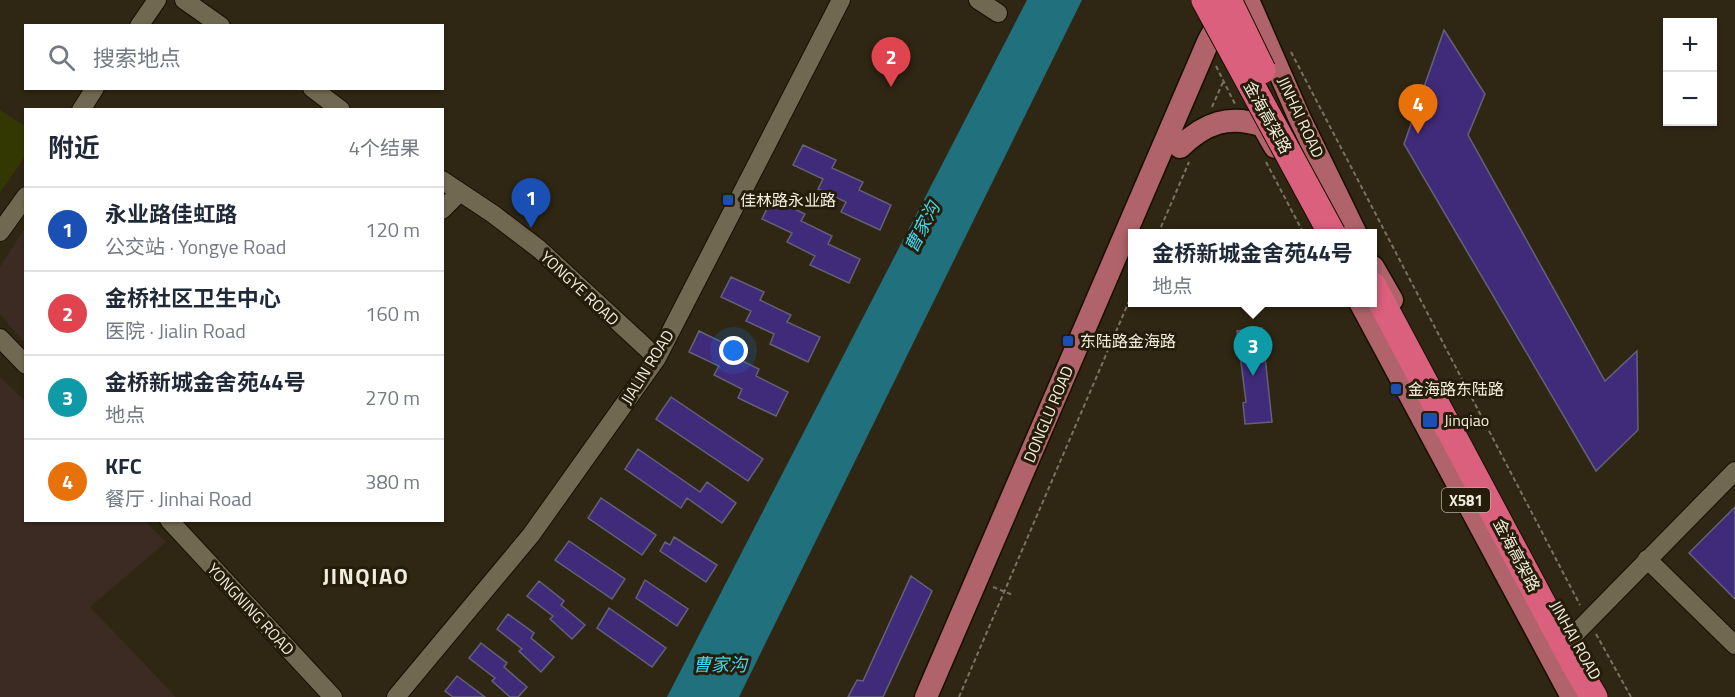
<!DOCTYPE html>
<html lang="zh">
<head>
<meta charset="utf-8">
<style>
  body { margin:0; font-family:"Titillium Web","Noto Sans SC",sans-serif; background:#f6f6f7; color:#1f2937 }
  .controls { position:absolute; right:18px; top:18px; display:grid; overflow:hidden; border-radius:0px; box-shadow:0 2px 4px #0004 }
  .controls button { width:54px; height:54px; display:grid; place-items:center; padding:0; border:0; border-bottom:2px solid #e0e1e3; background:#fff; color:#1f2937; font:30px sans-serif }
  .you { position:absolute; left:734px; top:351px; width:21px; height:21px; margin:-15px; border:4px solid #fff; border-radius:50%; background:#1a73e8; box-shadow:0 0 0 9px #1a73e833 }
  .badge { display:grid; place-items:center; width:39px; height:39px; border-radius:50%; background:#b45309; color:#fff; font-size:20px; font-weight:700 }
  .pin { position:absolute; translate:-50% -50px; filter:drop-shadow(0 2px 3px #0008) }
  .pin::after { content:''; position:absolute; top:32px; width:21px; height:18px; background:inherit; clip-path:polygon(0 0,100% 0,50% 100%) }
  .popup { position:absolute; left:1128px; top:229px; width:249px; height:78px; box-sizing:border-box; display:grid; place-content:center; border-radius:0px; background:#fff; filter:drop-shadow(0 2px 4px #0005); font-size:20px; white-space:nowrap; color:#747a83 }
  .popup b { font-size:22px; color:#1f2937 }
  .popup::after { content:''; position:absolute; left:50%; top:100%; margin-left:-12px; border:12px solid transparent; border-top-color:#fff }
  .list { margin:0; padding:0; list-style:none }
  h2 { display:flex; justify-content:space-between; align-items:center; height:78px; margin:0; padding:0 24px; font-size:26px }
  h2 small { font-size:20px; font-weight:400; color:#747a83 }
  .list li { display:grid; grid-template-columns:39px 1fr auto; gap:18px; align-items:center; box-sizing:border-box; height:84px; padding:0 24px; border-top:2px solid #e0e1e3 }
  .list b { display:block; font-size:22px; white-space:nowrap }
  .list p { margin:0; font-size:20px; white-space:nowrap; color:#747a83 }
  .list em { font-size:20px; font-style:normal; color:#747a83 }
  .icon { flex:none; width:33px; height:33px; fill:none; stroke:currentColor; stroke-width:2; stroke-linecap:round; stroke-linejoin:round }
  .map { position:relative; flex:none; width:1735px; height:697px; overflow:hidden }
  .search { position:absolute; background:#fff; box-shadow:0 2px 4px #0004; left:24px; top:24px; width:420px; height:66px; display:flex; align-items:center; gap:15px; box-sizing:border-box; padding:0 21px; border-radius:0px; color:#747a83; font-size:22px }
  .panel { position:absolute; background:#fff; box-shadow:0 2px 4px #0004; left:24px; top:108px; width:420px; height:414px; border-radius:0px }
  .map>svg:first-child { display:block }
</style>
</head>
<body>
<div class="map">
<svg width="1735" height="697" viewBox="0 0 1735 697">
  <rect width="100%" height="100%" fill="#2f2713"/>
  <path fill="#3c2b22" d="M25,228V343L0,314V267Z
    M0,377L25,401L26,520L145,521L166,542L90,607L176,697H0Z"/>
  <path fill="#333803" d="M0,110L26,127L25,156L0,193Z"/>
  <path fill="#20707e" d="M1027,0H1082L739,697H667Z"/>
  <path fill="#402b7a" stroke="#646178" stroke-width="1.5" d="M1444,30L1485,94L1468,135L1605,381L1637,351L1638,430L1596,471L1404,144Z
    M803,145L836,160L832,168L863,182L859,190L891,205L880,230L841,212L846,202L818,189L823,179L793,165Z
    M772,198L805,214L801,221L832,236L828,244L860,259L849,283L810,265L815,256L787,242L792,233L762,219Z
    M731,277L764,292L760,300L791,315L787,322L820,337L808,362L770,344L774,334L746,321L751,311L721,297Z
    M1262,328L1272,422L1245,424L1243,403L1246,402L1237,331Z
    M699,331L732,347L728,354L759,369L756,376L788,392L776,416L738,398L742,389L714,375L719,366L689,352Z
    M671,397L763,459L748,481L656,419Z
    M638,449L700,492L707,482L736,503L722,523L687,498L681,508L625,469Z
    M601,498L656,535L642,555L588,518Z
    M1735,507V599L1689,553Z
    M674,537L717,565L706,582L660,551L665,542L670,545Z
    M569,541L625,579L612,599L555,560Z
    M911,576L932,591L883,697H848L857,680L863,681Z
    M645,580L688,609L677,626L636,598Z
    M539,581L564,601L561,605L585,625L572,639L550,619L553,616L527,596Z
    M609,608L666,648L652,667L597,628Z
    M508,614L534,633L531,638L554,657L541,672L519,651L522,649L497,629Z
    M481,643L507,663L504,667L527,687L518,697H510L492,681L495,678L469,658Z
    M457,676L485,697H453L445,691Z"/>
  <g fill="none" stroke-linecap="round" stroke-linejoin="round">
    <g stroke="#170f00" stroke-width="20">
      <path id="minor" d="M184,0L221,26
        M978,0L998,13
        M139,26L157,0
        M312,88L341,110
        M81,110L95,88
        M442,180L493,214L539,249L657,358
        M442,210L460,192
        M0,232L26,196
        M0,338L26,365
        M169,520L333,697
        M1647,559L1735,645
        M1574,635L1735,471
        M396,697L531,535L657,358L841,0"/>
    </g>
    <g stroke="#170f00" stroke-width="25">
      <path id="major" d="M1248,0L1299,117L1356,234
        M1180,147C1205,123 1229,114 1263,126L1275,147
        M1373,267L1392,300
        M1360,302L1572,697
        M926,697L1208,42L1224,12"/>
    </g>
    <g stroke="#170f00" stroke-width="29">
      <path id="highway" d="M1373,286L1574,663L1594,697"/>
    </g>
    <path stroke="#7a7362" stroke-width="2" stroke-dasharray="4.5 3" stroke-linecap="butt" d="M1291,52L1580,605
      M1216,66L1235,104
      M1212,107L1223,82
      M1266,162L1304,234
      M1158,234L1189,162
      M993,587L1013,595
      M1596,634L1631,697
      M959,697L1133,292"/>
    <use href="#minor" stroke="#716851" stroke-width="18"/>
    <use href="#major" stroke="#b1636b" stroke-width="22"/>
    <use href="#highway" stroke="#db607d" stroke-width="27"/>
    <g stroke="#170f00" stroke-width="29" stroke-linecap="butt">
      <path id="highway-bridge" d="M1205,0L1332,234
        M1228,0L1262,70"/>
    </g>
    <use href="#highway-bridge" stroke="#db607d" stroke-width="27"/>
  </g>
  <g fill="#1a4fb4" stroke="#251d09" stroke-width="2">
    <rect x="722" y="194" width="12" height="12" rx="3"/>
    <rect x="1062" y="335" width="12" height="12" rx="3"/>
    <rect x="1390" y="383" width="12" height="12" rx="3"/>
    <rect x="1422" y="412" width="16" height="16" rx="3"/>
  </g>
  <g text-anchor="middle" dominant-baseline="central" stroke-width="6" stroke-linejoin="round" paint-order="stroke">
    <rect fill="#251d09" stroke="#b4ae9f" stroke-width="1.5" x="1442" y="488" width="48" height="24" rx="4.5"/>
    <g font-size="15" font-weight="bold" fill="#f1ecdf">
      <text x="1466" y="500">X581</text>
    </g>
    <g font-size="16" fill="#f1ecdf" stroke="#251d09">
      <text transform="translate(1268 117) rotate(61)">金海高架路</text>
      <text transform="translate(1301 117) rotate(65)">JINHAI ROAD</text>
      <text transform="translate(580 288) rotate(43)">YONGYE ROAD</text>
      <text transform="translate(647 367) rotate(-58)">JIALIN ROAD</text>
      <text transform="translate(1048 414) rotate(-67)">DONGLU ROAD</text>
      <text transform="translate(1517 555) rotate(62)">金海高架路</text>
      <text transform="translate(251 609) rotate(47)">YONGNING ROAD</text>
      <text transform="translate(1576 640) rotate(61)">JINHAI ROAD</text>
    </g>
    <g font-size="16" fill="#f1ecdf" stroke="#251d09" text-anchor="start">
      <text x="740" y="200">佳林路永业路</text>
      <text x="1080" y="341">东陆路金海路</text>
      <text x="1408" y="389">金海路东陆路</text>
      <text x="1444" y="420">Jinqiao</text>
    </g>
    <g font-size="18" font-style="italic" fill="#40d7f2" stroke="#251d09">
      <text transform="translate(922 227) rotate(-63)">曹家沟</text>
      <text x="720" y="664">曹家沟</text>
    </g>
    <g font-size="22" font-weight="bold" letter-spacing="1.5" fill="#f1ecdf" stroke="#251d09">
      <text x="366" y="576">JINQIAO</text>
    </g>
  </g>
</svg>
<div class="controls">
<button>+</button>
<button>−</button>
</div>
<div class="you"></div>
<div class="pin badge" style="left:531px;top:228px;background:#1a4fb4">1</div>
<div class="pin badge" style="left:891px;top:87px;background:#e0444e">2</div>
<div class="pin badge" style="left:1253px;top:376px;background:#0f9aa8">3</div>
<div class="popup"><b>金桥新城金舍苑44号</b>地点</div>
<div class="pin badge" style="left:1418px;top:134px;background:#e8710a">4</div>
<div class="search"><svg class="icon" aria-label="search" viewBox="0 0 24 24"><circle cx="10" cy="10" r="6"/><path d="M15 15l6 6"/></svg>搜索地点</div>
<section class="panel">
<h2>附近<small>4个结果</small></h2>
<ul class="list">
<li><span class="badge" style="background:#1a4fb4">1</span><div><b>永业路佳虹路</b><p>公交站 · Yongye Road</p></div><em>120 m</em></li>
<li><span class="badge" style="background:#e0444e">2</span><div><b>金桥社区卫生中心</b><p>医院 · Jialin Road</p></div><em>160 m</em></li>
<li><span class="badge" style="background:#0f9aa8">3</span><div><b>金桥新城金舍苑44号</b><p>地点</p></div><em>270 m</em></li>
<li><span class="badge" style="background:#e8710a">4</span><div><b>KFC</b><p>餐厅 · Jinhai Road</p></div><em>380 m</em></li>
</ul>
</section>
</div>
</body>
</html>
